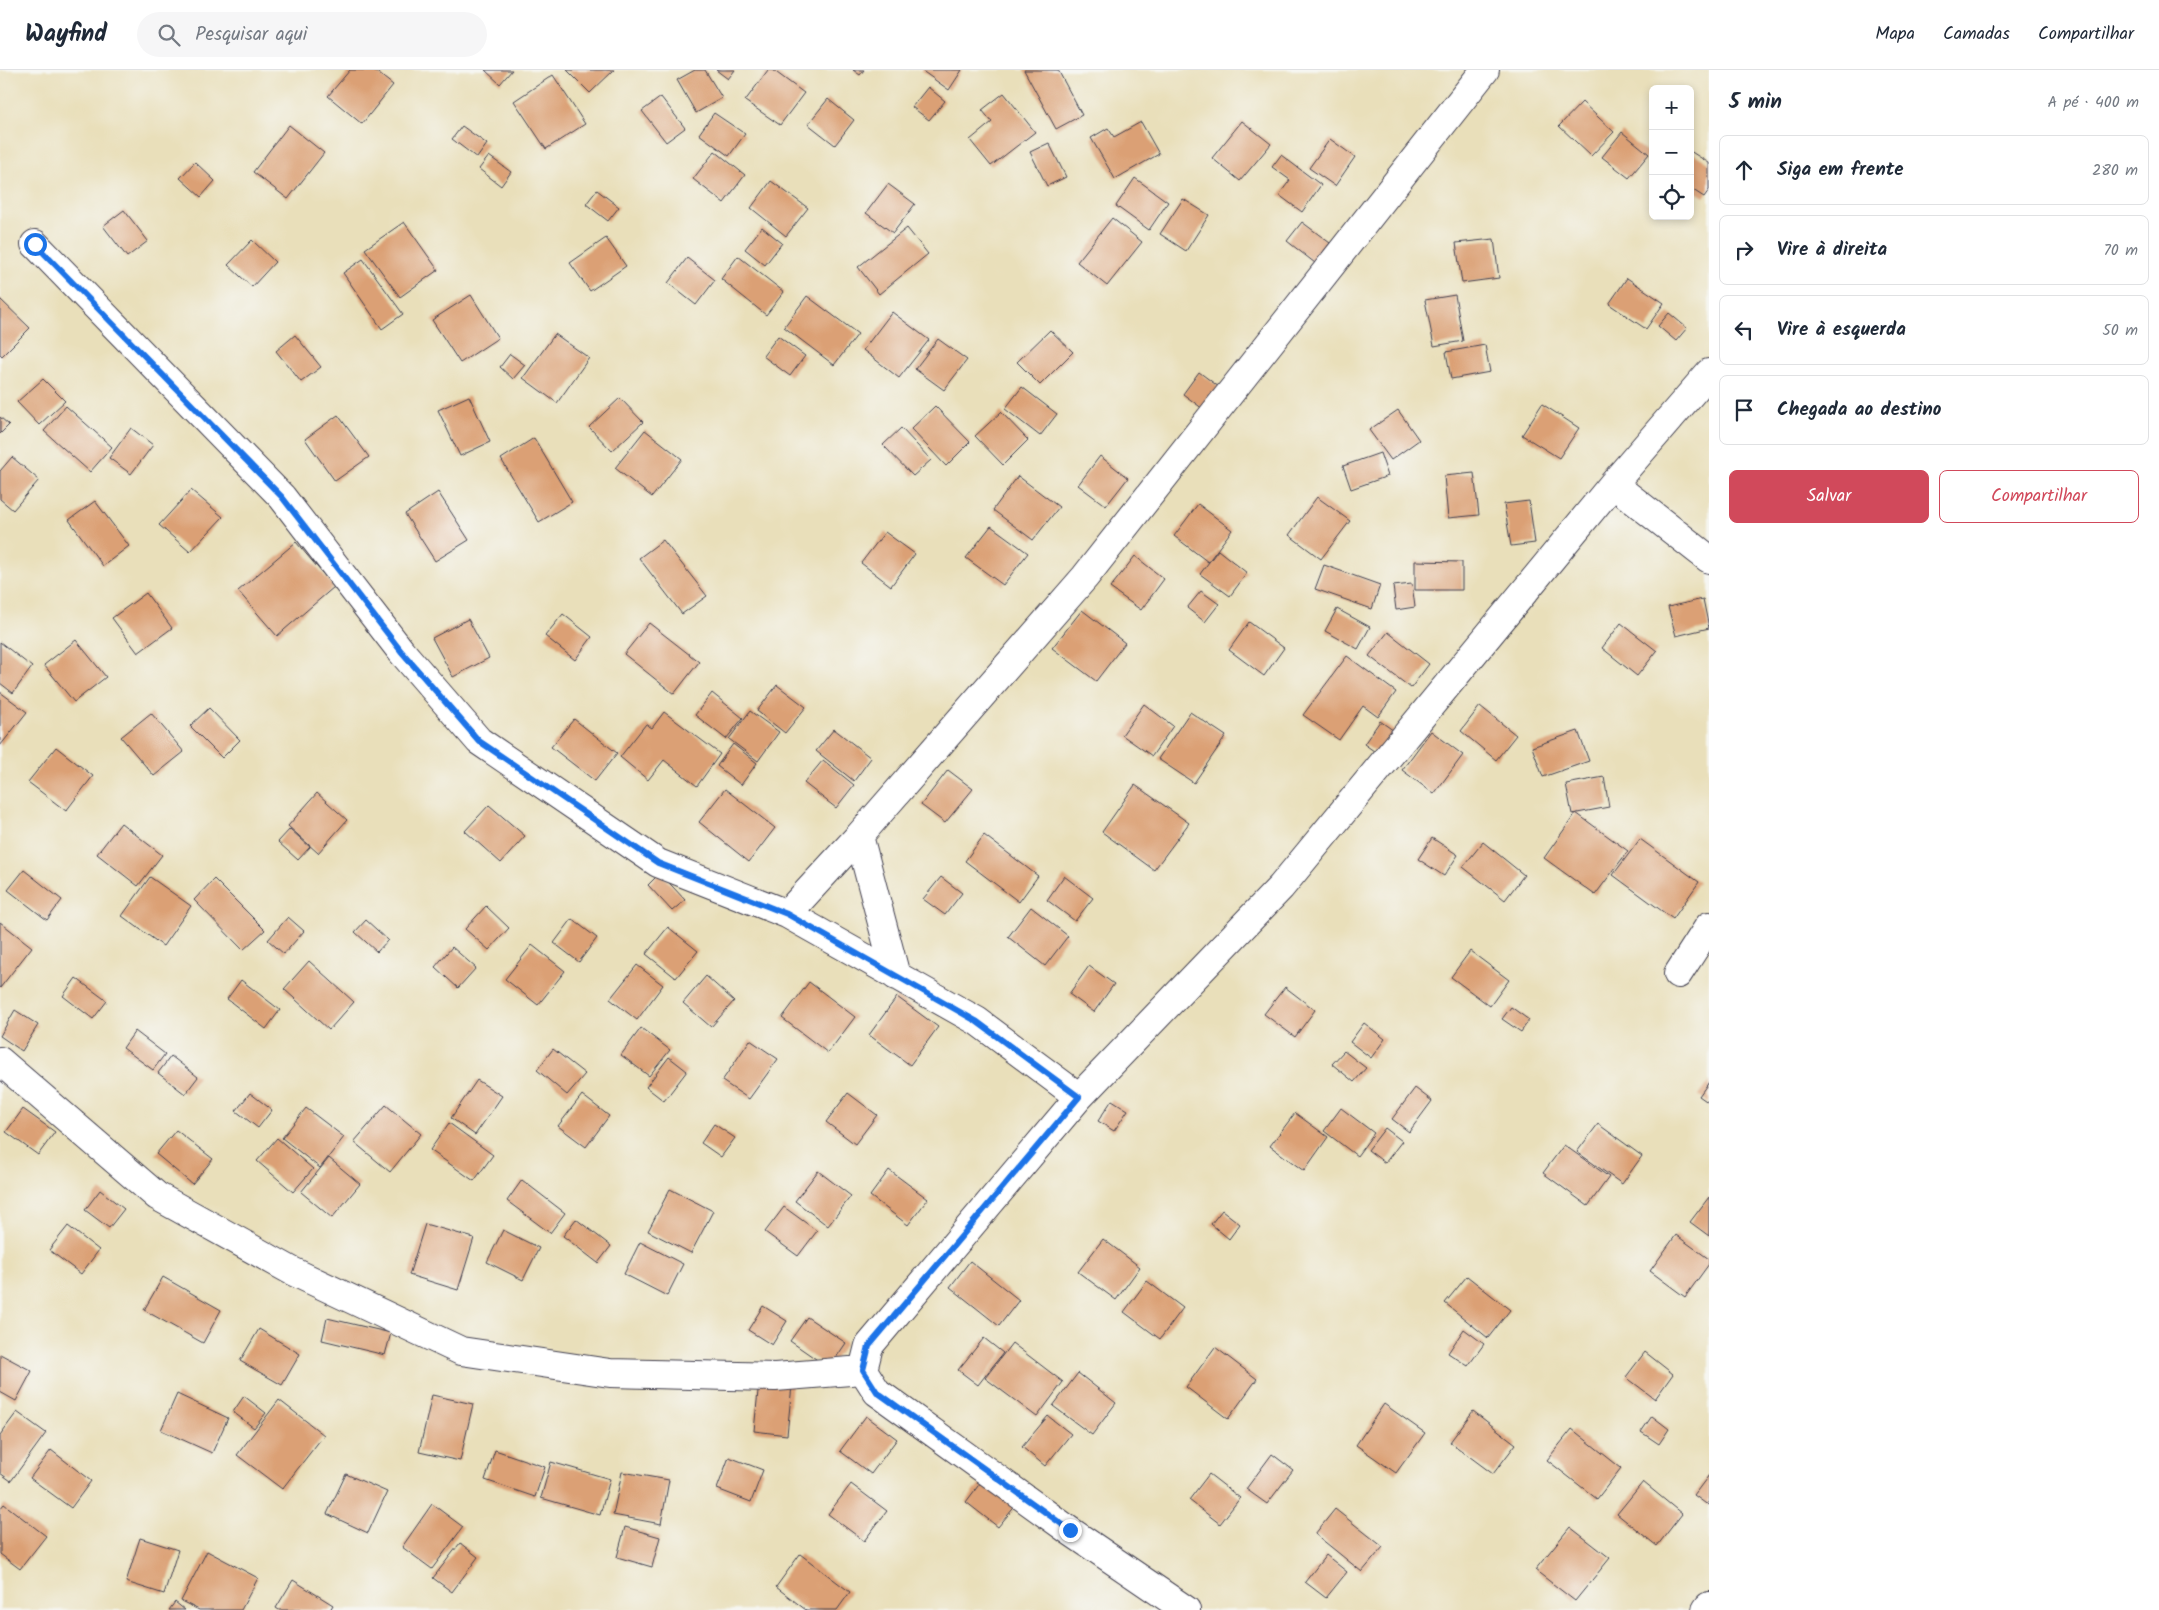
<!DOCTYPE html>
<html lang="pt">
<head>
<meta charset="utf-8">
<style>
  body { margin:0; font-family:Kalam,sans-serif; background:#f6f6f7; color:#1f2937 }
  .controls { position:absolute; right:15px; top:15px; display:grid; overflow:hidden; border-radius:8px; box-shadow:0 2px 8px #0003 }
  .controls button { width:45px; height:45px; display:grid; place-items:center; padding:0; border:0; border-bottom:1px solid #e0e1e3; background:#fff; color:#1f2937; font:25px sans-serif }
  .stop { position:absolute; width:15px; height:15px; margin:-11px; border:4px solid #1a73e8; border-radius:50%; background:#fff }
  .stop.end { background:#1a73e8; border-color:#fff; box-shadow:0 1px 5px #0008 }
  .list { margin:0; padding:0; list-style:none }
  h2 { display:flex; justify-content:space-between; align-items:center; height:65px; margin:0; padding:0 20px; font-size:21px }
  h2 small { font-size:16px; font-weight:400; color:#747a83 }
  .list li { display:grid; grid-template-columns:32px 1fr auto; gap:15px; align-items:center; box-sizing:border-box; height:70px; margin:0 10px 10px; padding:0 10px; border:1px solid #e0e1e3; border-radius:8px }
  .list b { display:block; font-size:19px; white-space:nowrap }
  .list em { font-size:16px; font-style:normal; color:#747a83 }
  .actions { display:flex; gap:10px; padding:15px 20px }
  .actions a { flex:1; padding:11px 0; border:1px solid #d1495b; border-radius:8px; text-align:center; font-size:18px; color:#d1495b }
  .actions .main { background:#d1495b; color:#fff }
  .icon { flex:none; width:28px; height:28px; fill:none; stroke:currentColor; stroke-width:2; stroke-linecap:round; stroke-linejoin:round }
  .map { position:relative; flex:none; width:1709px; height:1540px; overflow:hidden }
  header { display:flex; align-items:center; gap:30px; box-sizing:border-box; height:70px; padding:0 25px; background:#fff; border-bottom:1px solid #e0e1e3 }
  header strong { font-size:24px }
  nav { display:flex; gap:28px; margin-inline-start:auto; font-size:18px }
  .search { width:350px; height:45px; background:#f6f6f7; display:flex; align-items:center; gap:12px; box-sizing:border-box; padding:0 18px; border-radius:28px; color:#747a83; font-size:19px }
  main { display:flex }
  aside { flex:1; background:#fff }
  .map>svg:first-child { display:block }
</style>
</head>
<body>
<header>
<strong>Wayfind</strong>
<div class="search"><svg class="icon" aria-label="search" viewBox="0 0 24 24"><circle cx="10" cy="10" r="6"/><path d="M15 15l6 6"/></svg>Pesquisar aqui</div>
<nav><a>Mapa</a><a>Camadas</a><a>Compartilhar</a></nav>
</header>
<main>
<div class="map">
<svg width="1709" height="1540" viewBox="0 0 1709 1540">
  <rect width="100%" height="100%" fill="#f6f6f2"/>
  <filter id="ink" filterUnits="userSpaceOnUse"><feTurbulence type="fractalNoise" baseFrequency=".02" numOctaves="2"/><feDisplacementMap in="SourceGraphic" scale="10" xChannelSelector="R" yChannelSelector="G"/><feConvolveMatrix kernelMatrix="1 2 1 2 8 2 1 2 1" color-interpolation-filters="sRGB"/></filter>
  <filter id="wash" filterUnits="userSpaceOnUse"><feTurbulence type="fractalNoise" baseFrequency=".0096" numOctaves="4" result="noise"/><feDisplacementMap in="SourceGraphic" scale="20" xChannelSelector="R" yChannelSelector="G"/><feGaussianBlur stdDeviation="1.12" result="paint"/><feColorMatrix in="noise" values="0 0 0 0 0 0 0 0 0 0 0 0 0 0 0 0 0 1.4 0 .05"/><feComposite in="paint" operator="in"/></filter>
  <g filter="url(#wash)">
    <rect width="100%" height="100%" fill="#e9dfba"/>
    <g id="blocks">
      <path fill="#dba074" d="M350,0H374L393,15L362,54L328,26Z
        M485,0H512L500,14Z
        M567,0H614L590,23Z
        M695,0H705L722,28L696,43L677,10Z
        M716,0H735L728,9Z
        M768,0H773L804,23L780,55L745,31Z
        M853,0H864L860,5Z
        M921,0H962L949,20Z
        M1024,0H1058L1082,45L1056,59Z
        M553,5L585,54L546,79L514,31Z
        M928,17L945,31L929,50L912,37Z
        M1004,23L1035,62L991,96L970,70L992,52L982,40Z
        M661,27L685,58L666,72L642,41Z
        M828,29L854,50L835,75L808,54Z
        M1582,32L1614,62L1591,86L1559,56Z
        M714,43L745,64L729,86L699,64Z
        M1242,51L1271,74L1240,111L1212,88Z
        M1141,52L1159,84L1115,109L1091,68L1108,58L1114,67Z
        M289,55L324,83L288,129L253,102Z
        M462,56L487,74L477,88L452,69Z
        M1622,62L1649,84L1629,108L1602,87Z
        M1330,69L1355,87L1335,116L1309,98Z
        M1049,73L1066,107L1047,116L1030,82Z
        M715,81L745,105L724,133L693,109Z
        M1690,81L1709,93V120L1704,127L1690,118Z
        M1281,85L1321,115L1302,142L1279,125L1290,110L1272,97Z
        M489,86L511,102L501,116L479,99Z
        M195,92L215,111L201,127L180,108Z
        M1135,108L1168,132L1149,160L1116,136Z
        M771,111L808,138L786,166L751,138Z
        M888,114L915,134L893,163L866,143Z
        M597,120L619,137L608,151L586,134Z
        M1183,129L1209,145L1186,181L1160,164Z
        M124,140L148,171L127,187L103,156Z
        M1112,148L1142,172L1107,216L1077,192Z
        M404,152L438,200L400,227L365,179Z
        M1302,152L1330,173L1315,193L1287,171Z
        M762,157L782,173L765,195L745,179Z
        M907,158L928,184L879,224L858,197Z
        M606,168L626,196L590,221L570,193Z
        M1494,169L1499,208L1462,213L1456,173Z
        M252,170L275,192L252,217L228,195Z
        M738,186L784,222L766,245L721,209Z
        M687,188L715,210L696,235L668,213Z
        M363,189L403,244L382,259L343,203Z
        M1627,208L1664,233L1646,259L1609,234Z
        M471,225L498,268L460,293L432,250Z
        M1455,225L1463,271L1434,276L1425,230Z
        M807,226L858,264L834,295L784,257Z
        M0,229L30,258L2,286L0,284Z
        M892,242L929,270L899,308L863,280Z
        M1669,243L1687,258L1676,271L1658,256Z
        M1050,260L1073,282L1040,315L1017,292Z
        M555,264L589,288L557,333L523,308Z
        M295,265L321,297L301,312L276,281Z
        M778,266L805,286L790,306L763,286Z
        M938,269L967,290L944,320L915,299Z
        M1485,275L1490,302L1451,309L1446,282Z
        M510,284L525,295L513,309L500,297Z
        M1199,302L1219,317L1203,339L1183,324Z
        M43,309L65,331L39,355L17,332Z
        M1022,317L1057,344L1040,366L1005,339Z
        M469,326L490,372L460,386L438,340Z
        M620,328L643,352L612,381L589,357Z
        M1542,334L1579,358L1559,388L1522,365Z
        M66,336L112,377L90,402L44,361Z
        M935,336L970,372L946,396L911,359Z
        M1398,340L1419,370L1391,390L1369,360Z
        M1001,342L1028,370L1003,395L975,366Z
        M338,345L369,387L335,411L305,369Z
        M0,347L9,355L0,364Z
        M131,358L153,375L131,404L109,388Z
        M901,358L931,390L913,406L883,375Z
        M645,360L682,389L652,427L615,398Z
        M534,368L572,432L539,452L501,389Z
        M1380,383L1388,406L1351,419L1343,396Z
        M1100,386L1128,408L1106,436L1078,415Z
        M12,387L39,410L13,440L0,429V401Z
        M1474,403L1479,445L1448,448L1444,406Z
        M1018,406L1059,437L1033,470L993,440Z
        M191,420L223,447L190,482L159,455Z
        M438,422L469,470L435,491L405,444Z
        M1317,427L1350,451L1321,489L1289,465Z
        M95,431L129,476L103,496L69,450Z
        M1529,431L1535,473L1511,476L1504,434Z
        M1198,434L1232,460L1208,492L1174,466Z
        M991,456L1028,483L1003,515L966,488Z
        M885,462L915,484L891,516L861,493Z
        M663,470L707,526L682,544L639,488Z
        M296,472L334,517L277,566L238,521Z
        M1218,480L1247,503L1230,526L1200,504Z
        M1135,486L1164,509L1141,540L1110,518Z
        M1415,491L1462,492V520H1415Z
        M1324,495L1380,515L1372,539L1315,519Z
        M1412,514L1415,537L1396,540L1393,516Z
        M1201,521L1219,534L1205,552L1187,538Z
        M146,523L172,558L138,583L112,548Z
        M1703,529L1709,558L1676,566L1668,537Z
        M1337,539L1370,557L1358,579L1325,561Z
        M1082,540L1125,573L1096,611L1052,578Z
        M563,544L592,567L575,590L545,566Z
        M468,549L489,588L453,607L432,568Z
        M1249,552L1284,578L1264,606L1229,580Z
        M649,553L699,592L674,624L624,584Z
        M1621,553L1657,581L1637,606L1602,578Z
        M1388,562L1429,594L1411,618L1369,586Z
        M76,570L106,607L74,632L44,595Z
        M0,572L32,597L13,623L0,613Z
        M1347,586L1396,622L1378,647L1363,636L1339,670L1303,645Z
        M777,615L806,637L785,663L757,641Z
        M0,622L27,642L0,676Z
        M712,623L743,648L726,669L695,645Z
        M1144,634L1173,656L1152,686L1122,665Z
        M1480,636L1516,665L1496,690L1461,661Z
        M209,638L240,670L222,688L190,656Z
        M750,641L779,662L758,691L729,669Z
        M664,642L720,684L697,716L664,690L648,710L620,687L646,654L652,658Z
        M1190,642L1226,666L1194,713L1158,689Z
        M151,643L184,682L154,706L121,667Z
        M574,649L617,683L595,711L551,677Z
        M1380,651L1397,663L1381,686L1364,674Z
        M834,659L871,688L854,711L816,681Z
        M1431,661L1463,685L1434,724L1402,700Z
        M1578,661L1589,691L1543,707L1532,677Z
        M733,674L757,693L741,715L717,696Z
        M56,677L93,706L66,741L28,712Z
        M823,690L854,715L836,738L804,713Z
        M948,700L973,719L945,753L921,735Z
        M1604,707L1609,737L1572,744L1566,714Z
        M1135,715L1189,753L1154,800L1102,762Z
        M725,719L775,758L749,792L699,752Z
        M317,723L347,750L318,783L288,756Z
        M489,735L525,766L501,793L465,761Z
        M1576,743L1628,781L1595,825L1544,788Z
        M121,753L162,785L138,816L97,784Z
        M290,759L310,777L298,790L278,772Z
        M984,765L1038,806L1019,832L965,791Z
        M1432,768L1458,785L1444,806L1418,789Z
        M1640,769L1699,812L1673,849L1613,805Z
        M1483,772L1524,805L1505,830L1463,797Z
        M24,800L62,830L47,850L8,820Z
        M660,803L685,830L672,841L648,815Z
        M1064,806L1093,828L1075,851L1047,830Z
        M150,807L191,836L163,876L122,846Z
        M941,807L962,823L945,845L923,829Z
        M214,809L265,860L243,880L194,830Z
        M486,836L509,858L489,880L465,859Z
        M1031,837L1068,866L1045,896L1008,867Z
        M288,847L304,861L284,884L268,870Z
        M572,849L597,868L579,892L554,873Z
        M366,850L388,870L377,882L355,862Z
        M0,852L32,877L0,918Z
        M668,857L698,881L676,908L646,884Z
        M532,875L565,901L538,935L505,909Z
        M452,877L476,898L458,918L435,897Z
        M1470,881L1509,910L1490,936L1451,907Z
        M309,891L354,932L329,960L284,919Z
        M637,895L663,915L637,950L610,929Z
        M1089,896L1114,914L1094,942L1069,924Z
        M706,906L734,931L711,957L683,933Z
        M76,908L107,931L93,949L63,926Z
        M241,910L280,940L266,959L227,929Z
        M809,912L855,947L828,983L782,948Z
        M1285,917L1315,940L1295,967L1264,944Z
        M897,927L938,957L910,995L869,965Z
        M1511,937L1529,950L1521,962L1502,949Z
        M15,940L38,955L22,981L0,966Z
        M1364,953L1385,969L1371,988L1350,972Z
        M641,958L670,980L649,1006L621,985Z
        M135,961L165,984L153,1000L123,978Z
        M750,970L778,989L749,1029L722,1011Z
        M553,979L585,1004L567,1025L537,1000Z
        M1344,981L1366,998L1354,1012L1332,994Z
        M171,986L198,1007L185,1024L158,1003Z
        M669,987L687,1001L664,1031L646,1017Z
        M477,1010L502,1026L475,1065L451,1048Z
        M1709,1012V1033L1699,1026Z
        M1415,1018L1432,1031L1409,1062L1392,1049Z
        M250,1023L272,1040L258,1058L236,1041Z
        M848,1023L877,1045L855,1074L826,1052Z
        M582,1025L609,1046L586,1077L558,1056Z
        M1112,1030L1128,1040L1114,1061L1098,1051Z
        M386,1035L421,1064L390,1102L354,1072Z
        M306,1038L344,1067L320,1098L282,1068Z
        M1341,1038L1374,1063L1357,1086L1324,1061Z
        M23,1039L55,1062L38,1085L6,1062Z
        M1295,1043L1328,1067L1304,1101L1270,1076Z
        M449,1053L493,1085L474,1111L430,1080Z
        M714,1054L735,1068L721,1087L701,1073Z
        M1598,1054L1642,1086L1622,1114L1577,1082Z
        M1385,1058L1402,1071L1385,1093L1368,1080Z
        M176,1060L213,1089L192,1114L156,1084Z
        M277,1068L313,1099L293,1122L257,1091Z
        M1564,1075L1609,1107L1588,1136L1543,1103Z
        M329,1088L360,1114L332,1148L301,1122Z
        M889,1100L928,1129L908,1155L870,1126Z
        M818,1101L851,1126L828,1156L795,1131Z
        M522,1110L565,1143L550,1163L507,1131Z
        M670,1119L713,1141L691,1183L648,1161Z
        M100,1120L124,1139L109,1158L85,1140Z
        M1709,1127V1166L1690,1152Z
        M784,1137L817,1161L798,1186L765,1162Z
        M1222,1140L1240,1154L1229,1169L1211,1154Z
        M576,1149L611,1176L598,1193L563,1166Z
        M425,1154L474,1168L458,1220L409,1205Z
        M68,1156L99,1180L81,1204L49,1180Z
        M503,1160L539,1178L523,1210L487,1192Z
        M1676,1165L1709,1189V1194L1685,1227L1650,1201Z
        M1103,1169L1140,1197L1116,1230L1078,1202Z
        M640,1172L683,1194L667,1226L624,1204Z
        M970,1191L1019,1230L999,1256L950,1217Z
        M1467,1206L1510,1240L1488,1268L1445,1233Z
        M163,1207L221,1240L203,1273L144,1240Z
        M1147,1211L1183,1238L1160,1269L1124,1242Z
        M763,1236L787,1251L772,1275L748,1260Z
        M807,1247L846,1273L829,1298L790,1271Z
        M327,1248L391,1263L385,1285L322,1270Z
        M259,1259L300,1284L282,1315L240,1291Z
        M1464,1259L1484,1274L1468,1296L1448,1283Z
        M984,1268L1003,1283L978,1315L958,1300Z
        M1012,1273L1063,1312L1037,1347L985,1308Z
        M1215,1277L1257,1309L1228,1349L1186,1317Z
        M1645,1282L1673,1304L1655,1329L1626,1307Z
        M0,1284L32,1301L16,1331L0,1322Z
        M1078,1303L1116,1333L1092,1365L1053,1336Z
        M759,1311L792,1315L787,1365L754,1361Z
        M177,1324L228,1348L212,1383L161,1360Z
        M432,1325L473,1334L460,1391L419,1382Z
        M244,1326L266,1343L254,1358L233,1342Z
        M279,1330L324,1365L282,1419L237,1385Z
        M1384,1334L1425,1363L1396,1403L1356,1375Z
        M1473,1341L1516,1374L1493,1404L1450,1372Z
        M17,1342L46,1363L11,1411L0,1403V1365Z
        M866,1346L897,1369L871,1404L840,1381Z
        M1048,1346L1071,1364L1045,1396L1022,1377Z
        M1652,1346L1669,1359L1659,1374L1641,1362Z
        M1572,1359L1621,1398L1597,1429L1547,1390Z
        M51,1380L91,1411L71,1438L30,1408Z
        M495,1380L545,1397L535,1427L485,1410Z
        M1272,1384L1293,1400L1267,1434L1246,1419Z
        M729,1387L763,1400L751,1432L717,1419Z
        M551,1392L610,1409L600,1445L541,1428Z
        M622,1402L669,1410L661,1454L613,1445Z
        M346,1404L387,1422L368,1463L327,1444Z
        M1209,1404L1240,1428L1220,1454L1189,1430Z
        M1709,1405V1436L1694,1425Z
        M984,1408L1017,1434L998,1457L966,1432Z
        M1643,1412L1682,1444L1657,1476L1617,1444Z
        M851,1414L887,1441L864,1471L828,1444Z
        M4,1434L46,1466L20,1499L0,1484V1439Z
        M432,1434L463,1457L432,1499L402,1477Z
        M1335,1439L1383,1477L1362,1502L1315,1464Z
        M625,1457L660,1467L652,1497L617,1487Z
        M1570,1457L1610,1488L1575,1531L1535,1500Z
        M140,1468L178,1480L164,1524L126,1512Z
        M460,1473L478,1487L452,1522L433,1508Z
        M207,1481L258,1508L241,1540H199L181,1531Z
        M800,1484L850,1522L837,1540H806L776,1517Z
        M1326,1485L1347,1502L1326,1528L1305,1512Z
        M293,1510L333,1535L330,1540H279L276,1538Z
        M175,1532L185,1540H169Z"/>
    </g>
  </g>
  <g filter="url(#ink)">
    <use href="#blocks" fill-opacity="0" stroke="#403e4e" stroke-width="1"/>
    <g fill="none" stroke-linecap="round" stroke-linejoin="round">
      <g stroke="#403e4e" stroke-width="30">
        <path id="street" d="M35,174L282,427L401,581L479,671L658,793L787,844L977,951L1079,1027
          M1613,414L1709,489
          M859,766L896,906
          M787,844L859,766L1085,507L1485,0
          M1678,904L1709,856
          M0,991L157,1126L292,1201L461,1281L610,1303L775,1307L863,1300
          M1186,1540L1070,1461L877,1322L863,1300L869,1276L1079,1027L1281,817L1613,414L1709,303
          M1706,1540L1709,1536"/>
      </g>
      <use href="#street" stroke="#fff" stroke-width="28"/>
    </g>
  </g>
  <g fill="none" stroke-linecap="round" stroke-linejoin="round" filter="url(#ink)">
    <path stroke="#1a73e8" stroke-width="6" d="M35,174L282,427L401,581L479,671L658,793L787,844L976,951L1079,1027L869,1276L863,1300L877,1322L1070,1460"/>
  </g>
</svg>
<div class="controls">
<button>+</button>
<button>−</button>
<button><svg class="icon" aria-label="locate" viewBox="0 0 24 24"><circle cx="12" cy="12" r="6"/><path d="M12 2v4M12 18v4M2 12h4M18 12h4"/></svg></button>
</div>
<div class="stop" style="left:35px;top:174px"></div>
<div class="stop end" style="left:1070px;top:1460px"></div>
</div>
<aside>
<h2>5 min<small>A pé · 400 m</small></h2>
<ul class="list">
<li><svg class="icon" aria-label="ahead" viewBox="0 0 24 24"><path d="M12 20V5M6 11l6-6 6 6"/></svg><div><b>Siga em frente</b></div><em>280 m</em></li>
<li><svg class="icon" aria-label="right" viewBox="0 0 24 24"><path d="M7 20v-9h11M14 6l5 5-5 5"/></svg><div><b>Vire à direita</b></div><em>70 m</em></li>
<li><svg class="icon" aria-label="left" viewBox="0 0 24 24"><path d="M17 20v-9H6M10 6l-5 5 5 5"/></svg><div><b>Vire à esquerda</b></div><em>50 m</em></li>
<li><svg class="icon" aria-label="arrive" viewBox="0 0 24 24"><path d="M6 21V4h12l-3 4 3 4H6"/></svg><div><b>Chegada ao destino</b></div></li>
</ul>
<div class="actions"><a class="main">Salvar</a><a>Compartilhar</a></div>
</aside>
</main>
</body>
</html>
